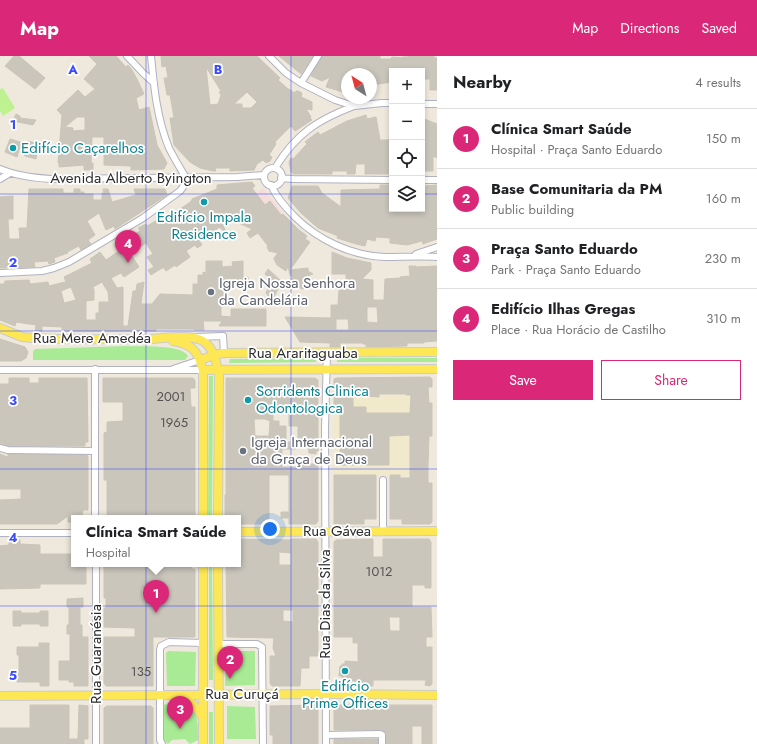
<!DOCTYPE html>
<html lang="en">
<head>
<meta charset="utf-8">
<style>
  body { margin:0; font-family:Jost,sans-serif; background:#f2f2f2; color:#202124 }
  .controls { position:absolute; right:12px; top:12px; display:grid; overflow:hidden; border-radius:0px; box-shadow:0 2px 6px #0003 }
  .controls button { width:36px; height:36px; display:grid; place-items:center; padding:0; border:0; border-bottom:1px solid #e0e0e0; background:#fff; color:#202124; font:20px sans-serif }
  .compass { position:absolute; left:341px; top:12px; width:36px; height:36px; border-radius:50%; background:#fff; box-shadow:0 2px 6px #0003; rotate:324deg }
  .you { position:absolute; left:270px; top:473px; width:14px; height:14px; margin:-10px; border:3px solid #fff; border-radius:50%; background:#1a73e8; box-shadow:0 0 0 6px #1a73e833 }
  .badge { display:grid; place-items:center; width:26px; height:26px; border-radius:50%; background:#db2777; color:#fff; font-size:13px; font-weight:700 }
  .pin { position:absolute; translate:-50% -33px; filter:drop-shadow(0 1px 2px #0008) }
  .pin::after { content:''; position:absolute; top:21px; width:14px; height:12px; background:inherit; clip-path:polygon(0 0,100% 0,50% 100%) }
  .popup { position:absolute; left:71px; top:459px; width:170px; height:52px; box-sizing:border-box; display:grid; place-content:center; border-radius:0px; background:#fff; filter:drop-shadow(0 1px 3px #0005); font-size:13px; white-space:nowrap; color:#757577 }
  .popup b { font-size:15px; color:#202124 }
  .popup::after { content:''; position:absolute; left:50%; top:100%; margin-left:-8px; border:8px solid transparent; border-top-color:#fff }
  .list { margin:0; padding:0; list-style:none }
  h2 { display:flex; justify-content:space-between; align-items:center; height:52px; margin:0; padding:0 16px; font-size:17px }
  h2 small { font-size:13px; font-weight:400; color:#757577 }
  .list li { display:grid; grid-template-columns:26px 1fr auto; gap:12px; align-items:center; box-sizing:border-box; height:60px; padding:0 16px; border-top:1px solid #e0e0e0 }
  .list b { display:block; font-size:15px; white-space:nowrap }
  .list p { margin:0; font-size:13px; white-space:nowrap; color:#757577 }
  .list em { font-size:13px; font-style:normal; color:#757577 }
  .actions { display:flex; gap:8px; padding:12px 16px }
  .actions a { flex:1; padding:9px 0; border:1px solid #db2777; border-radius:0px; text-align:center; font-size:14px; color:#db2777 }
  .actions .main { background:#db2777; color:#fff }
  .icon { flex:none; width:22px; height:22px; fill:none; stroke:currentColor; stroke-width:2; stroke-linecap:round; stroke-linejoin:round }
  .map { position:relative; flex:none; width:437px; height:688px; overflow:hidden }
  header { display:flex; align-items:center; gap:24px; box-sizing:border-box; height:56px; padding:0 20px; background:#db2777; color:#fff }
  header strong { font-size:19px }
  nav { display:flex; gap:22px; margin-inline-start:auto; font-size:14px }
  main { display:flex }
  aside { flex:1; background:#fff }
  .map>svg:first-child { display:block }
</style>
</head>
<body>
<header>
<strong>Map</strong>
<nav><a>Map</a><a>Directions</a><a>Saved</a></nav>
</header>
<main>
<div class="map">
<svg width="437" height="688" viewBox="0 0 437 688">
  <rect width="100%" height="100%" fill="#efe9dd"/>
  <path fill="#f1e9cb" d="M334,339H364V341H382V339H411L410,419H334Z"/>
  <path fill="#f6dcda" d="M263,132L282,156L260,174L245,146Z"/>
  <path fill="#a9ea95" d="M128,290C140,291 182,288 188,300L185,304H33V295L35,293Z
    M316,302V306L229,307L230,303Z
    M337,302H437V306H337Z
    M209,320H213L212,461L208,460Z
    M209,508H212L213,624H209Z
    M168,595L196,596L195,630H167L166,597Z
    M226,595H255V629L225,630Z
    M171,646C199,646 198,663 198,684L190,688L185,683L172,684L168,688L163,683L164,649Z
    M227,650L255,651L256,683H227Z
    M209,656H213V688H209Z"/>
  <path fill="#bef290" d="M3,32L15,52L3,60L0,55V33Z"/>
  <path fill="#cac6bc" stroke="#cac5b6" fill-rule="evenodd" d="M14,0H19L45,22L35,33L5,10Z
    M89,0H116L126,11L128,9L132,14L137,23L144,38L136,42L139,54L149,51L157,89L167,107L164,113L131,114V110L104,109V81H92L91,107H93V114H84V109L59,111V107H58L62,59L57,54L78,34L85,41L95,33L84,23L97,8ZM77,61H85V74L73,75V72L65,71Z
    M161,0H257L280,22L278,24L287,32L295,37L296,35H298L302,37L301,41L312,46V54L306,53L311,61L310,62L312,64L295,75L291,70L275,86L276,88L269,99L272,101L270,105L266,107L263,104L257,108L254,114L230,115V112H215L216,115H213L200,112L190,106L174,89L170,62H174L172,50L170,39H167L164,22H168L166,10L162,11ZM206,11L221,35L219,36L221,39L218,48L210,49ZM247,36L257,46L251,52H242V48H234Z
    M279,0H313L301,18Z
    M322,0H380V3H391L392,1L403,2V1H408V0H434V2H437V34H430V23H422V15H392V26L371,29V18H347L346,37L333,33L326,31L330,21L322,25L311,20Z
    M16,58L20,60V62L36,64L33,69L13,65Z
    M366,59L367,63L376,61L380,84H392V118H365V108H356L355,118H347V115H332V118H294L291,116L289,106L291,102L293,103L307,88L305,86L310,82L318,76L320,79L347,65Z
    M422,62L437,68V102L433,100V115H422Z
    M10,83L27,88L28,85L38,88L36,103L25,100L20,91L17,101L5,96Z
    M252,126L255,130L252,132L265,149L270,145L281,159L283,158L299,174L307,180L305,183L310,186L290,214L308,212V215L313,218L304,221L307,232L302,233L295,229L292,230L291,224L293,221L290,219L288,210L286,215L277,209L274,203V202L278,197L269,195L267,191L268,190L258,177L250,182L247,177L252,173L232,164L230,163L220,164L227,177L219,171L210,180L209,178L199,184L202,189L197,192L195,189L186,195L190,201L176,211L175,209L166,215L164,212H162L151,219L148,214L154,211L147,201L153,198L146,187L130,197L139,211L124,221L121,217L111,222L117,232L123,231V270H128L133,235H136L137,228L144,226L141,248H152L160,238L193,239V228H198V219H203V216L206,217V205H222V211L233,210L232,206L243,205V221H248V228H227V250H221V260L231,261V253H266V270H219L222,265H203L204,274H194V273H156V275H62V271L42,270V275H35L36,269L16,266L15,270L0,264V228H4L5,225L29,224L30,228L48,226L49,230L65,226H66L64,221L92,207L90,203L100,196L106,204L132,186L129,182L140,175L138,172L146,168L147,170L159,163L160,166L189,147L192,144V143L217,133V129ZM102,226L108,236L109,246H99V257H96V264H86V245L94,244V234L93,231ZM71,231L76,244L64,247L61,235Z
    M380,129H392V153H422V132H424V130L437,129V183L423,188L422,185L407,189L390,187V182L376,181L375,185L367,183L365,190L356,188L337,182L338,180L318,172L301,157L288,142L292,130H318L322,137L341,151V134L380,133Z
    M29,133H63V137H74V133H80V136H84V138H93V144H102V137H104L103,133H108L112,146L136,139L134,133H165L167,139L115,173L114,170L106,174L99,157L87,165L95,179L88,184L91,188L81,194L79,190L67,196L68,197L54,202L55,206L49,208L48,205L34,206L35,211L0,212V141L13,140V163H8L9,183H20L19,172H27Z
    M332,196L347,202L371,207V214L362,223L373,224V244H384L385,223L400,222V221L410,220L409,210H416V211L437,210V285L424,286V287H407V290L366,291V288H363V287H340V291H330V287L300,286L285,261L331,262V249H338L339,234H342L346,231V218H332ZM367,251H377L378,267L367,266ZM336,263H348L349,274H336Z
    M268,213L281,225L279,228L280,229L272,245L266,237L272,224L265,218Z
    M0,283L25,291L28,296L26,302L21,305H0Z
    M430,321L432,323V331H428L429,347H432V380H429L428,409V427H432V466L430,468H402V463H390V419H400V422H410V379L389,380V409H340V354H336V350H334V323L337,322ZM379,338H406V339H411L410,357H366V351H353V339L379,341Z
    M9,322H29V327H39V322H87L88,386H85V390H9L0,387V328H9Z
    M103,322H193L195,324V332H190L191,351H195V462L107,461V424H104V377L107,376V366L123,365V346H103Z
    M226,322H315L318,324V395H316V398L309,397L308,386H298V370H289V351L273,352V365H279V370H286V386H296V393H282V411H299V408H318V465L316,468H289V462H281V456H289V419H269V468H238V462H225V439H226ZM254,363H265L270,365L269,380H255Z
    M0,398L8,401V398L87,399L88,401V454H83L82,462H74V466H68V460L57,468H0V444L21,443V433H0Z
    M334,419H376V463H364V468H334Z
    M238,483L291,484V483H316L318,486V600H309V612H301L300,630H272L270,627V600H276L273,592L274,582L227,581L226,508H238ZM279,496L291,497V509H279ZM283,554H293V566L283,565Z
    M373,483V501H383V483H429L431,486V532H425V529H412V551H431L432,581H426V591H432V628L430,630L425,629L426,624H373V630H363V626L344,624V622H342V620H339L340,610H342V608H345V605L358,606V587H353V581H334V486L336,484ZM389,561H400V575H390Z
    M9,484H20V488L40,489V498H74V508H86V528H40V532L0,533V490L9,489Z
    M104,508H190L192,513H195V581H153V630H106L104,627V581H135V572L104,571V552H106V542H104ZM142,532L153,534V542H142Z
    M83,542V551H80V569H82V581H88V630H74V626H69V624H59V605H70V578H67V569H69V551H67V543Z
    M13,555H21V557H40V555H48V570H40V568H21V570H13Z
    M39,587H49V630H40V626H17V618L19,617V599H17V591H39Z
    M30,649H69V683H78L79,649L88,650V683H84V688H0V672H30Z
    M316,649L318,652V688H273V679H270V650Z
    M336,649H432V688H422V670H412V688H386V677L380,674H334V652Z
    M107,650H151L153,652V688H104V652Z
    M334,683H378V688H334Z"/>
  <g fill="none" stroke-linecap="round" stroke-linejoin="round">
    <g stroke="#b1b2c1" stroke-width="8">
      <path id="minor" d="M127,0L143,17L154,27
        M269,0L286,17L301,27L335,44L354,50L382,47H392
        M301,27L318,0
        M422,48H437
        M275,112C296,78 317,64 354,50
        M264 121a9 9 0 1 1 18 0a9 9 0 1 1-18 0Z
        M0,113C16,120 34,122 51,123L237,121L264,119
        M281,122L293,123L392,124
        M0,123L10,117
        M422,124H437
        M271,129C276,141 286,152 295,161C318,184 352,200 385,201C402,201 420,200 437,201
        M416,198L437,191
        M0,217L42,215L54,212L69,206L143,162L180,135L183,131L186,122C180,112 174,102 169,92C157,63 154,31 151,0
        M196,281L223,280L224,297
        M95,313V462
        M173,313L200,304
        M0,314H203
        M0,392L8,394L95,395
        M383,475V424
        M0,477H74
        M96,508V688
        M219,588H257L262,591L263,688
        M326,679L380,678L382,679V688
        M162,688L160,684V594L161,590L169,586L203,587
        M326,688L325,372L327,296"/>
    </g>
    <g stroke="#ccc" stroke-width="10">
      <path id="major" d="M0,272L22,281L32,282C71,284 111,283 151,283C164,282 192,278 203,285C214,292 217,308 219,320L218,462
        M173,285C193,288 198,296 203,314V462
        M200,304L214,299L224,297L437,296
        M203,314L437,313
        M238,476L437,475
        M203,508V688
        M218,508L219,688
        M179,639C189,644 198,651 203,662
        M0,640L326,638L437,639"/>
    </g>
    <use href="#minor" stroke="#fff" stroke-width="6"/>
    <use href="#major" stroke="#fde754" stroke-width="8"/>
  </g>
  <path fill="none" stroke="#3a4aff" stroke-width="1" stroke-opacity="0.55" d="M146,0V688M291,0V688M0,138H392M422,138H437M0,275H437M0,413H437M0,550H437"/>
  <g fill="#0f9aa8" stroke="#fff" stroke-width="1.5">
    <circle cx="13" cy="92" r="4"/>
    <circle cx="204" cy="146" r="4"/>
    <circle cx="248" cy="344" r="4"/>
    <circle cx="345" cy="615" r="4"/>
  </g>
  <g fill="#6b7280" stroke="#fff" stroke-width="1.5">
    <circle cx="211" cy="236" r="4"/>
    <circle cx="243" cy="395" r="4"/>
  </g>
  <g text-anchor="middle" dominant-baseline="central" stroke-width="3.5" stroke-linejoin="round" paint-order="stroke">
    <g font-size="13" fill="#545250">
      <text x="171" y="340">2001</text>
      <text x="174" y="366">1965</text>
      <text x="379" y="515">1012</text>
      <text x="141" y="615">135</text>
    </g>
    <g font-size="15" fill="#0d838f" stroke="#fff" text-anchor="start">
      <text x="21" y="92">Edifício Caçarelhos</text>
      <text x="204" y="161" text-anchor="middle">Edifício Impala<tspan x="204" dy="17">Residence</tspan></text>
      <text x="256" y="335">Sorridents Clinica<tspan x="256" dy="17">Odontologica</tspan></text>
      <text x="345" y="630" text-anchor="middle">Edifício<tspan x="345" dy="17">Prime Offices</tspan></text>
    </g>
    <g font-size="15" fill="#2c2c2c" stroke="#fff">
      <text x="131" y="122">Avenida Alberto Byington</text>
      <text x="92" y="282">Rua Mere Amedéa</text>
      <text x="303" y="297">Rua Araritaguaba</text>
      <text x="337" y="475">Rua Gávea</text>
      <text transform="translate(325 548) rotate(-90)">Rua Dias da Silva</text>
      <text transform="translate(96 598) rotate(-90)">Rua Guaranésia</text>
      <text x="242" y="638">Rua Curuçá</text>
    </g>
    <g font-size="15" fill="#5b616d" stroke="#fff" text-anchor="start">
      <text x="219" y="227">Igreja Nossa Senhora<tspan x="219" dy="17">da Candelária</tspan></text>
      <text x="251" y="386">Igreja Internacional<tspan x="251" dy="17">da Graça de Deus</tspan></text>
    </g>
  </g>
  <g font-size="13" text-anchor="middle" font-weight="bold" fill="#3a4aff" stroke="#fff" stroke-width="3.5" stroke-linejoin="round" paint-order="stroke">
    <text x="73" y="18">A</text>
    <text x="218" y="18">B</text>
    <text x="13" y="73">1</text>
    <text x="13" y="211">2</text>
    <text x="13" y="349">3</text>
    <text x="13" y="486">4</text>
    <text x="13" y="624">5</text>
  </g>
</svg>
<div class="controls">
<button>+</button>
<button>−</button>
<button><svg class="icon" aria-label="locate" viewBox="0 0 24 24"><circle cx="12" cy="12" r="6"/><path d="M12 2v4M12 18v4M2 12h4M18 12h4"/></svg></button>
<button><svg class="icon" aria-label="layers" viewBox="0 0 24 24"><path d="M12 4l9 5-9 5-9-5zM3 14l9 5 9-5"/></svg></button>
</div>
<svg class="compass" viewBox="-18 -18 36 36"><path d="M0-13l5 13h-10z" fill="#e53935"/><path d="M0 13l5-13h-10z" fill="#757577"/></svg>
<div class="you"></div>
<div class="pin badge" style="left:156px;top:557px">1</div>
<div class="popup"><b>Clínica Smart Saúde</b>Hospital</div>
<div class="pin badge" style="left:230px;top:623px">2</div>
<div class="pin badge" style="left:180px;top:673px">3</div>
<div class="pin badge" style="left:128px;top:207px">4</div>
</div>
<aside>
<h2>Nearby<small>4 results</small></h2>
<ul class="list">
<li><span class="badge">1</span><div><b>Clínica Smart Saúde</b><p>Hospital · Praça Santo Eduardo</p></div><em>150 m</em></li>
<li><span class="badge">2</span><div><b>Base Comunitaria da PM</b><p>Public building</p></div><em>160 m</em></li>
<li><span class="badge">3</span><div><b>Praça Santo Eduardo</b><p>Park · Praça Santo Eduardo</p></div><em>230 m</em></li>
<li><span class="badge">4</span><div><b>Edifício Ilhas Gregas</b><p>Place · Rua Horácio de Castilho</p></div><em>310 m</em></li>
</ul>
<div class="actions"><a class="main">Save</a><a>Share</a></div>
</aside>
</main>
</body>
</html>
